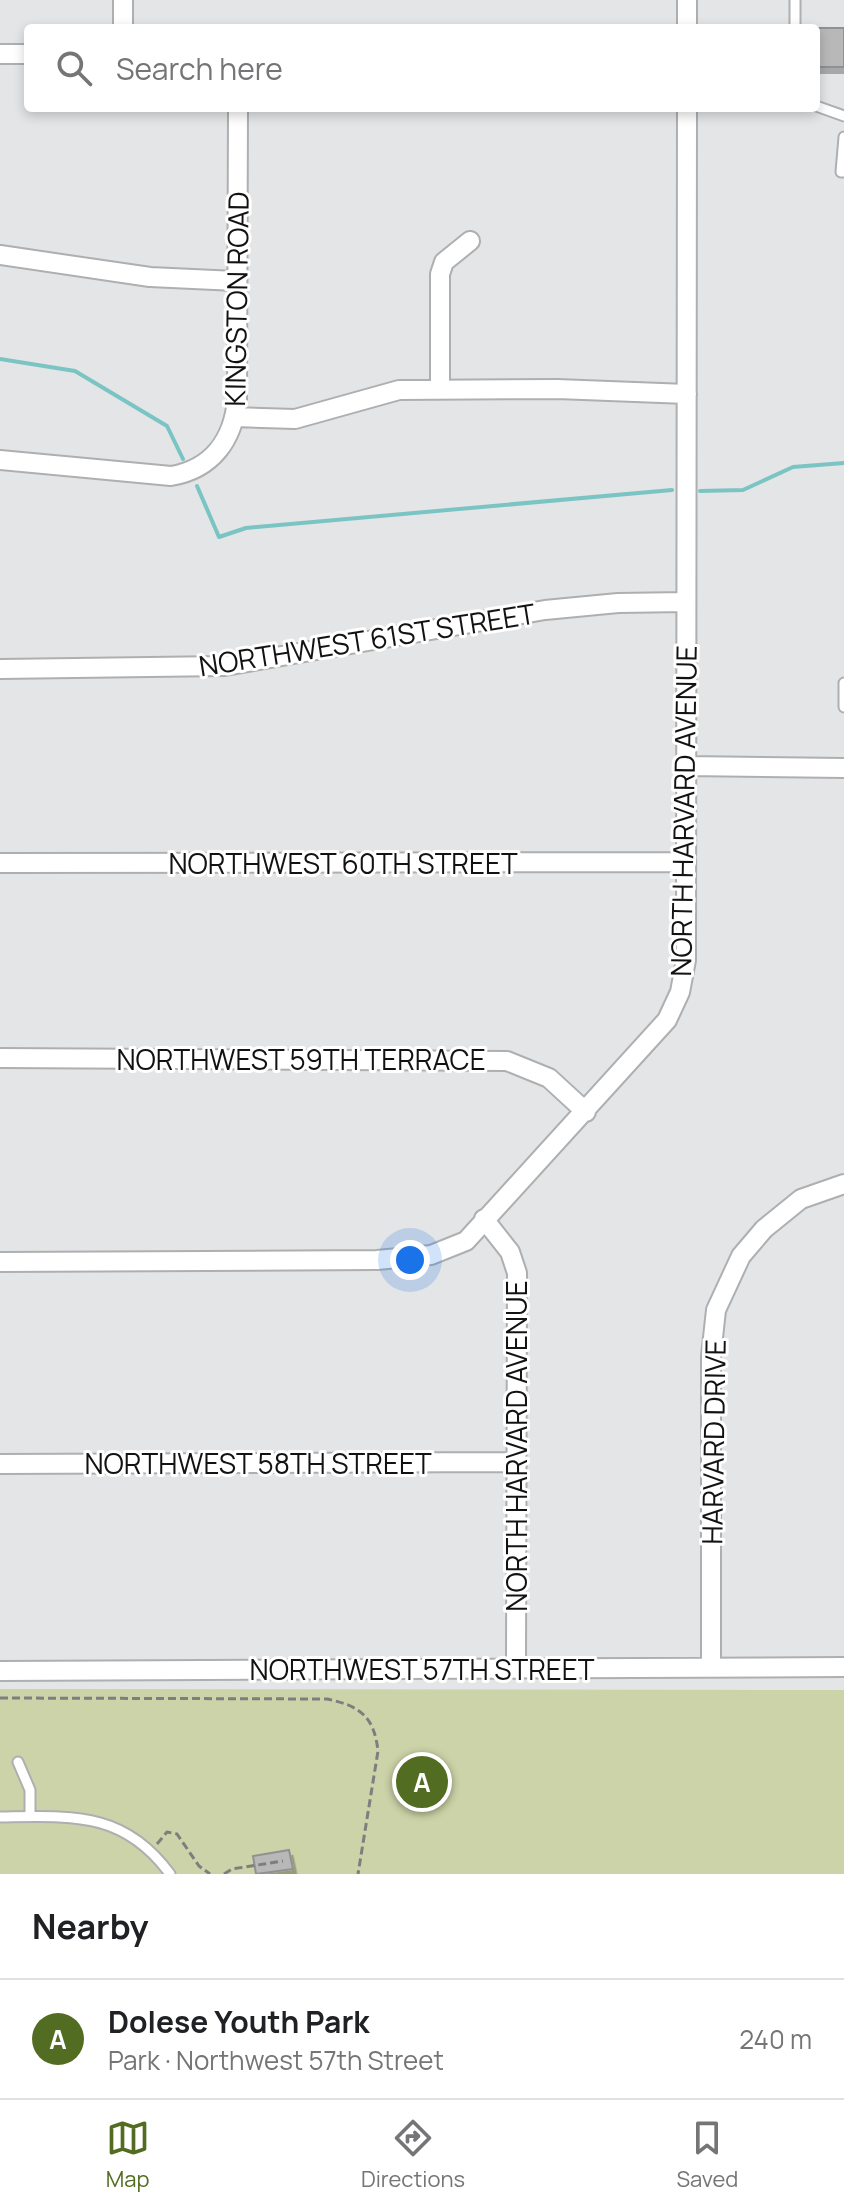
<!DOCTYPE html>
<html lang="en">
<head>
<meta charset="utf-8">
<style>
  body { margin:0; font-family:Manrope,sans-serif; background:#f6f6f6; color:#202124 }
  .you { position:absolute; left:410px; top:1260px; width:28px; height:28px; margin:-20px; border:6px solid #fff; border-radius:50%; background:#1a73e8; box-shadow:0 0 0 12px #1a73e833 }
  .badge { display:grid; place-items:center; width:52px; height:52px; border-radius:50%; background:#526d21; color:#fff; font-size:26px; font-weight:700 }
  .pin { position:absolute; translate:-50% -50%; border:4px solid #fff; box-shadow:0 2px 8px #0006 }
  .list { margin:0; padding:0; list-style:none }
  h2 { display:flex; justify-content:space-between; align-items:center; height:104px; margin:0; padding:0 32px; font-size:34px }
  h2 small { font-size:26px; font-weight:400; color:#757577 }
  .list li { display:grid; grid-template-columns:52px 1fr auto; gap:24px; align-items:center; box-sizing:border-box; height:120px; padding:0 32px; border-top:2px solid #e0e0e0 }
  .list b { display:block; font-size:30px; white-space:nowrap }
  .list p { margin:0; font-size:26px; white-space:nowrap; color:#757577 }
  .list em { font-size:26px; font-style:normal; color:#757577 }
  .icon { flex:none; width:44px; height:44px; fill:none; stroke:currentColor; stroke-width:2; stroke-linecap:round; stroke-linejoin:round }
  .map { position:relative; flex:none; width:844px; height:1874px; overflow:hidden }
  .search { position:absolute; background:#fff; box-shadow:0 4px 12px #0003; left:24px; right:24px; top:24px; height:88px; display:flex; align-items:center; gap:20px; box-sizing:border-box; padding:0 28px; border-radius:8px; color:#757577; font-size:30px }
  .sheet { height:224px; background:#fff }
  nav { display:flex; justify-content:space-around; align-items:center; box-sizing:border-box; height:112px; border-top:2px solid #e0e0e0; background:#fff; font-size:22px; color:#757577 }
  nav a { display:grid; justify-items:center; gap:4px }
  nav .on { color:#526d21 }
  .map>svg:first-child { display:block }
</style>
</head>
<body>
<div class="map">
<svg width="844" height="1874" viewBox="0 0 844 1874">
  <defs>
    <filter id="shadow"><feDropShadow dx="3.5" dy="6" stdDeviation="0" flood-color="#0004"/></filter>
  </defs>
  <rect width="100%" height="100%" fill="#e4e5e6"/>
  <path fill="#cdd3a8" d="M0,1689L844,1690V1874H0Z"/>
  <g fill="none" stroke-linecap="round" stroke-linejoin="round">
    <path stroke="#7bc4c4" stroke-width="4" d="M0,359L75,371L167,426L183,459
      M197,486L219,537L246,528L672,490
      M700,491L743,490L793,467L844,463"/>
  </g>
  <path fill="#b8b8b9" stroke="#919192" stroke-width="2" filter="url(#shadow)" d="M807,28H844V67H816V28Z
    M289,1850L293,1869L256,1874L253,1856Z"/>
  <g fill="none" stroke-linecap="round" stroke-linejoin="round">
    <g stroke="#aeafb1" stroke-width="13">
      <path id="lane" d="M795,28V0
        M816,106L844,116
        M844,137L841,172H844
        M844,683V707
        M18,1762L30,1790V1816
        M0,1817C72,1816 124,1811 170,1874"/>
    </g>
    <g stroke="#aeafb1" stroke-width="22">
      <path id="street" d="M123,28V0
        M687,28V0
        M0,54H28
        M0,255L150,277L236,281
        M440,388V274L444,262L470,241
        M235,417L295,419L399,390L557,389L687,394
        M0,460L171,476C212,469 233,440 237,400L238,108
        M0,669L225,666L545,610L618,603L686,602
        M686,766L844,768
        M0,863L686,862
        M0,1058L507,1061L549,1078L586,1112
        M484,1219L510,1252L517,1273L516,1669
        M0,1262L377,1260L431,1255L466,1241L667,1020L680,992L686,960L687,108
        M0,1464L517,1462
        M711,1667V1356L716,1310L741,1256L764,1229L801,1199L844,1184
        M0,1671L844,1667"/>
    </g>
    <path stroke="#7e7e7f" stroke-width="3" stroke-dasharray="8 4" stroke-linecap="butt" d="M0,1698L327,1699C360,1706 374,1716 378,1751L358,1874
      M157,1844L167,1832L177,1834L199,1866L210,1874
      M224,1874L232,1869L283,1861"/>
    <use href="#lane" stroke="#fff" stroke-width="9"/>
    <use href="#street" stroke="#fff" stroke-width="18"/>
  </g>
  <g text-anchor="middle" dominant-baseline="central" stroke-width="6" stroke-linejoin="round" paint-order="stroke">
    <g font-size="28" fill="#121213" stroke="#fff">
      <text transform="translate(236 299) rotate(-89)">KINGSTON ROAD</text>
      <text transform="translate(367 639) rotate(-9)">NORTHWEST 61ST STREET</text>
      <text transform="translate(683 811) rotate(-89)">NORTH HARVARD AVENUE</text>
      <text x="343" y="863">NORTHWEST 60TH STREET</text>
      <text x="301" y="1059">NORTHWEST 59TH TERRACE</text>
      <text transform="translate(713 1442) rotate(-89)">HARVARD DRIVE</text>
      <text transform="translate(516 1446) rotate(-90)">NORTH HARVARD AVENUE</text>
      <text x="258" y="1463">NORTHWEST 58TH STREET</text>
      <text x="422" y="1669">NORTHWEST 57TH STREET</text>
    </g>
  </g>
</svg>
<div class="you"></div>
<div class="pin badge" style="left:422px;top:1782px">A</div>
<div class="search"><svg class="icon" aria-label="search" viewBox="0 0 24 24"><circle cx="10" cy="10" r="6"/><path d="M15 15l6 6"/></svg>Search here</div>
</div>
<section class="sheet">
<h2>Nearby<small></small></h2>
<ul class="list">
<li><span class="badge">A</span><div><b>Dolese Youth Park</b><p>Park · Northwest 57th Street</p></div><em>240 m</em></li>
</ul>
</section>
<nav>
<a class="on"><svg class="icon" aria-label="map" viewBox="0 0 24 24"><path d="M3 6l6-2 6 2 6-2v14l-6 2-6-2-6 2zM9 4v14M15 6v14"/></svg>Map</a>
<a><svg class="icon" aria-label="directions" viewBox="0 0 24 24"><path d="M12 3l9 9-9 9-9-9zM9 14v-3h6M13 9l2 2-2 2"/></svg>Directions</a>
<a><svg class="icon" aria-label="saved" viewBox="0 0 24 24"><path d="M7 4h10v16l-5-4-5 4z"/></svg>Saved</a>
</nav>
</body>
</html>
